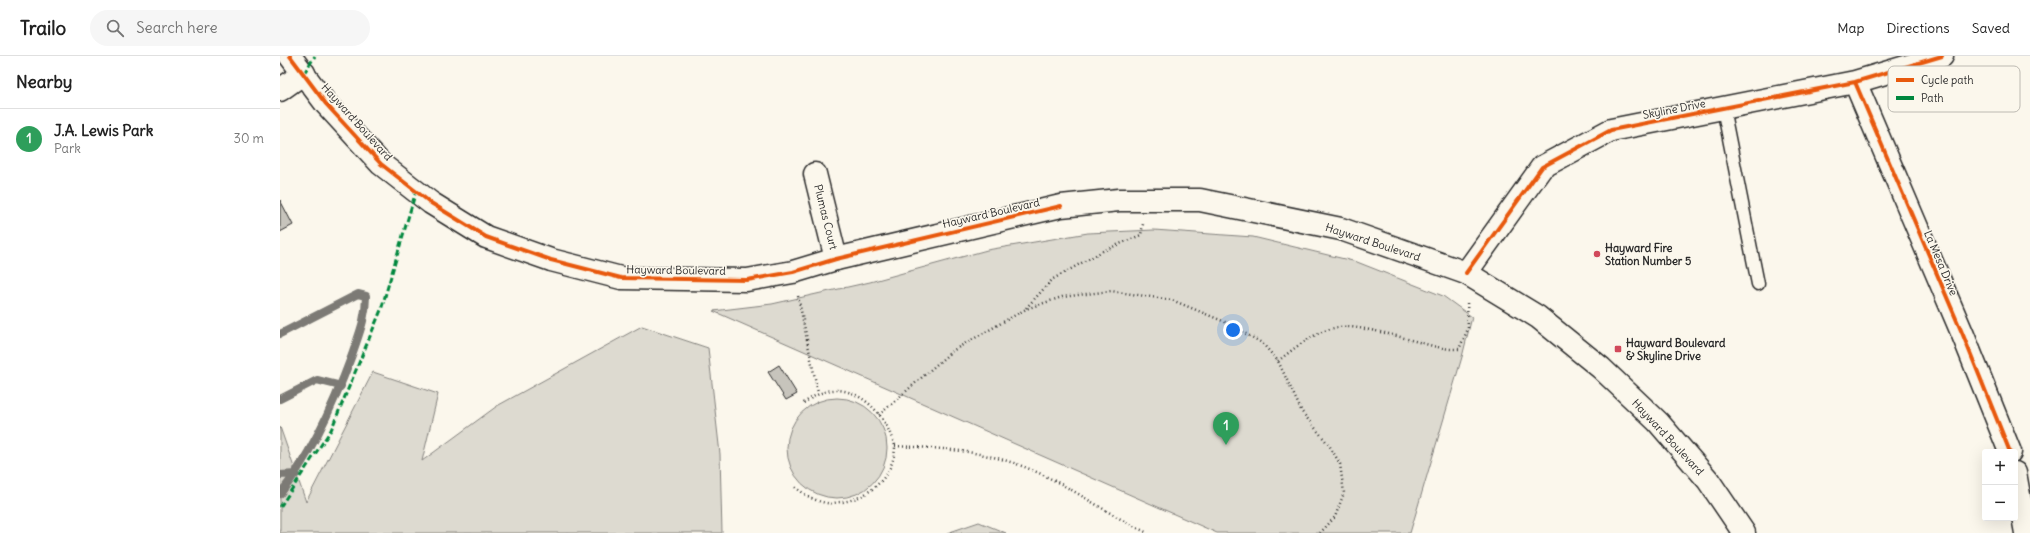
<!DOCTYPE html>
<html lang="en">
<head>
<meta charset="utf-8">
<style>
  body { margin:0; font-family:Delius,sans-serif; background:#f6f6f6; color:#222 }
  .controls { position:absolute; right:12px; bottom:12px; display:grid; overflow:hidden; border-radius:4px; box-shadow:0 4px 16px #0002 }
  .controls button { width:36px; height:36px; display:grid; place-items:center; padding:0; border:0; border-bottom:1px solid #e0e0e0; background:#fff; color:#222; font:20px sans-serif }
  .you { position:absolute; left:953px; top:274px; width:14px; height:14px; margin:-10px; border:3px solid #fff; border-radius:50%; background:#1a73e8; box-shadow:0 0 0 6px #1a73e833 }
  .badge { display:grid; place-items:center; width:26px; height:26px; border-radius:50%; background:#b45309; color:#fff; font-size:13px; font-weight:700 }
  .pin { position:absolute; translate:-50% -33px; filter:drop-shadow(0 1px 2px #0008) }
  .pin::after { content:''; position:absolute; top:21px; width:14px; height:12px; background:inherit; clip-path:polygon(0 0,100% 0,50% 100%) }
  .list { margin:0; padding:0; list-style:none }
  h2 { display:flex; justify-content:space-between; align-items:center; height:52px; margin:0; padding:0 16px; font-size:17px }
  h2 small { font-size:13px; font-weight:400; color:#767676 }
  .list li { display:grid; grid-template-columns:26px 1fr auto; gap:12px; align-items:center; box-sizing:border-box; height:60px; padding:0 16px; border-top:1px solid #e0e0e0 }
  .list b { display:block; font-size:15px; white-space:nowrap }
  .list p { margin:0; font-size:13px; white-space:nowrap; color:#767676 }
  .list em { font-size:13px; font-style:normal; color:#767676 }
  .icon { flex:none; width:22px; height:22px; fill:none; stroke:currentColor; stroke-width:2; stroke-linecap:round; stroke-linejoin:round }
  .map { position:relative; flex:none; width:1750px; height:477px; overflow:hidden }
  header { display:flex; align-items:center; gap:24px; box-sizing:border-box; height:56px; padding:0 20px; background:#fff; border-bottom:1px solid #e0e0e0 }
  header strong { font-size:19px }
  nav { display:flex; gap:22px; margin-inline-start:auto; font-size:14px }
  .search { width:280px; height:36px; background:#f6f6f6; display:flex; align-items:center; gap:10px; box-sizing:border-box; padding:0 14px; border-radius:22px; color:#767676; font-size:15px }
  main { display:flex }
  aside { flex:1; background:#fff }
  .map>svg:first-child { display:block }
</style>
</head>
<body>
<header>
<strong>Trailo</strong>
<div class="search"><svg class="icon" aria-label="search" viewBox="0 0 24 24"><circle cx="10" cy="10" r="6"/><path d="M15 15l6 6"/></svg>Search here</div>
<nav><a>Map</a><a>Directions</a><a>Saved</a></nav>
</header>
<main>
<aside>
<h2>Nearby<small></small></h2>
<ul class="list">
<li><span class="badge" style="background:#2e9e5b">1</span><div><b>J.A. Lewis Park</b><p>Park</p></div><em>30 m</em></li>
</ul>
</aside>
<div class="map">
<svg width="1750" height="477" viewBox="0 0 1750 477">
  <rect width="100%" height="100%" fill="#fbf7ec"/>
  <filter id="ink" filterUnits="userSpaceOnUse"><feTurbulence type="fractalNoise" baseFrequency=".025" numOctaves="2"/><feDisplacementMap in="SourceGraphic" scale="8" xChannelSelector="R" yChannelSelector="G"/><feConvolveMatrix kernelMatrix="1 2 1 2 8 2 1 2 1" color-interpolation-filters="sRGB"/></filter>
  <g filter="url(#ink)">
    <path fill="#dddad0" stroke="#84827e" d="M874,174L973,181L1077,206L1163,240L1192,261L1182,301L1130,477H937L433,255L492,248L590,226L707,194L808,177Z
      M362,270L428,292L440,398L442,477H0V371L26,446L93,316L158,338L142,405L217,350Z
      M507 392a50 50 0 1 1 100 0a50 50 0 1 1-100 0Z
      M699,466L726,477H667Z"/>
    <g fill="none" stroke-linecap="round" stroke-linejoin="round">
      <path stroke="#7b7a75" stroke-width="8" d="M0,278L78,238L86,240C86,263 79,278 72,299C54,348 32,398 0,438
        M0,343L37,324L61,330
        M0,419L16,418"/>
    </g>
    <path fill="#c7c4bc" stroke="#2b2b2b" d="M0,144L13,169L0,176Z
      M499,309L517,338L506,344L488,316Z"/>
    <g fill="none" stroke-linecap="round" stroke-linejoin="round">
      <g stroke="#2b2b2b" stroke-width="15">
        <path id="service" d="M1443,52L1478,228"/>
      </g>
      <g stroke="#2b2b2b" stroke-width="25">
        <path id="minor" d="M1575,26L1683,279L1730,396
          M0,34L24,17
          M535,118L556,203
          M1186,217L1262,111L1331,74L1575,26L1662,0
          M1735,417L1746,477"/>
      </g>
      <g stroke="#2b2b2b" stroke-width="25">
        <path id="secondary" d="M10,0L46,48L101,108L151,147L206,181L271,204L341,222L467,224L513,216L556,203L781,150L839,144H920L1061,173L1186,217L1258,261L1321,312L1378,366L1428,424L1464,477"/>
      </g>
      <path stroke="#2b2b2b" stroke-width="2.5" stroke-dasharray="1 3" stroke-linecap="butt" d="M518,240L538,337
        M746,252L773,223L823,195L861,179L863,168
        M998,305C1016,291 1035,275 1059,271C1075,269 1115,279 1131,284C1147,288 1162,294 1179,293L1188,273L1187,245
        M599,359L672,295L746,253L782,241L831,235L892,244L945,266L982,287L998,305L1022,356L1049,389L1060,408L1064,437L1055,461L1040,477
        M615,390C657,392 699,394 739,409C785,425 824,457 868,477
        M515,431C525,439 534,445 547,447C551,448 557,446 562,446C589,442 614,420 615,391C615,388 612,383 611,380C603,358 583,336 558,334C544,333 533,341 522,348"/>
      <use href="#service" stroke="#fbf7ec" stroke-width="12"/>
      <use href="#minor" stroke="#fbf7ec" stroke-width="22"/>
      <use href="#secondary" stroke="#fbf7ec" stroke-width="22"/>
      <path stroke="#00873e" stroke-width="3" stroke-dasharray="6 3" stroke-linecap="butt" d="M24,17L35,0
        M0,451L51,374L101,254L136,135"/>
      <g stroke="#fbf7ec" stroke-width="6">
        <path id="cycleway" d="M10,0L46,48L101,108L151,147L206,181L271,204L341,222L467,224L513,216L556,203L781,150
          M1575,26L1683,279L1730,396
          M1186,217L1262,111L1331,74L1575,26L1662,0"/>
      </g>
      <use href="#cycleway" stroke="#e8590c" stroke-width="4"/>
    </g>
  </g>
  <g fill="#d1495b" stroke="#fbf7ec" stroke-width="1.5">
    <circle cx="1317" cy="198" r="4"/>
    <rect x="1334" y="289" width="8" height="8" rx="2"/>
  </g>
  <g text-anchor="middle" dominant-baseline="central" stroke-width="3.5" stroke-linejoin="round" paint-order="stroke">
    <g font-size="11" fill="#2b2b2b" stroke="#fbf7ec">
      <text transform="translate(1394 53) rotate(-11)">Skyline Drive</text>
      <text transform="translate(77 66) rotate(48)">Hayward Boulevard</text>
      <text transform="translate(711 157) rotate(-13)">Hayward Boulevard</text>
      <text transform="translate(546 161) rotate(76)">Plumas Court</text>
      <text transform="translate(1093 186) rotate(18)">Hayward Boulevard</text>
      <text transform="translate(1661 207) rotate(67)">La Mesa Drive</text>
      <text transform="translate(396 214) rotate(1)">Hayward Boulevard</text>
      <text transform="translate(1388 381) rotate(47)">Hayward Boulevard</text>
    </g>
    <g font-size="11" font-weight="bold" fill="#2b2b2b" stroke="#fbf7ec" text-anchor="start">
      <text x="1325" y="192">Hayward Fire<tspan x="1325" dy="13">Station Number 5</tspan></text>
      <text x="1346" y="287">Hayward Boulevard<tspan x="1346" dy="13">&amp; Skyline Drive</tspan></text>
    </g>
  </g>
  <rect x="1608" y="10" width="132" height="46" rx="6" fill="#fbf7ec" stroke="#bdbab2" stroke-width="1"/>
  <rect x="1616" y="22" width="18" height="4" fill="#e8590c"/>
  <rect x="1616" y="40" width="18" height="4" fill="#00873e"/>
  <g font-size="11" fill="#2b2b2b">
    <text x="1641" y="28">Cycle path</text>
    <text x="1641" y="46">Path</text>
  </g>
</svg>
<div class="controls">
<button>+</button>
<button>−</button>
</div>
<div class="you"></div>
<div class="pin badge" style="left:946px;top:389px;background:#2e9e5b">1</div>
</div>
</main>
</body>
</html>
